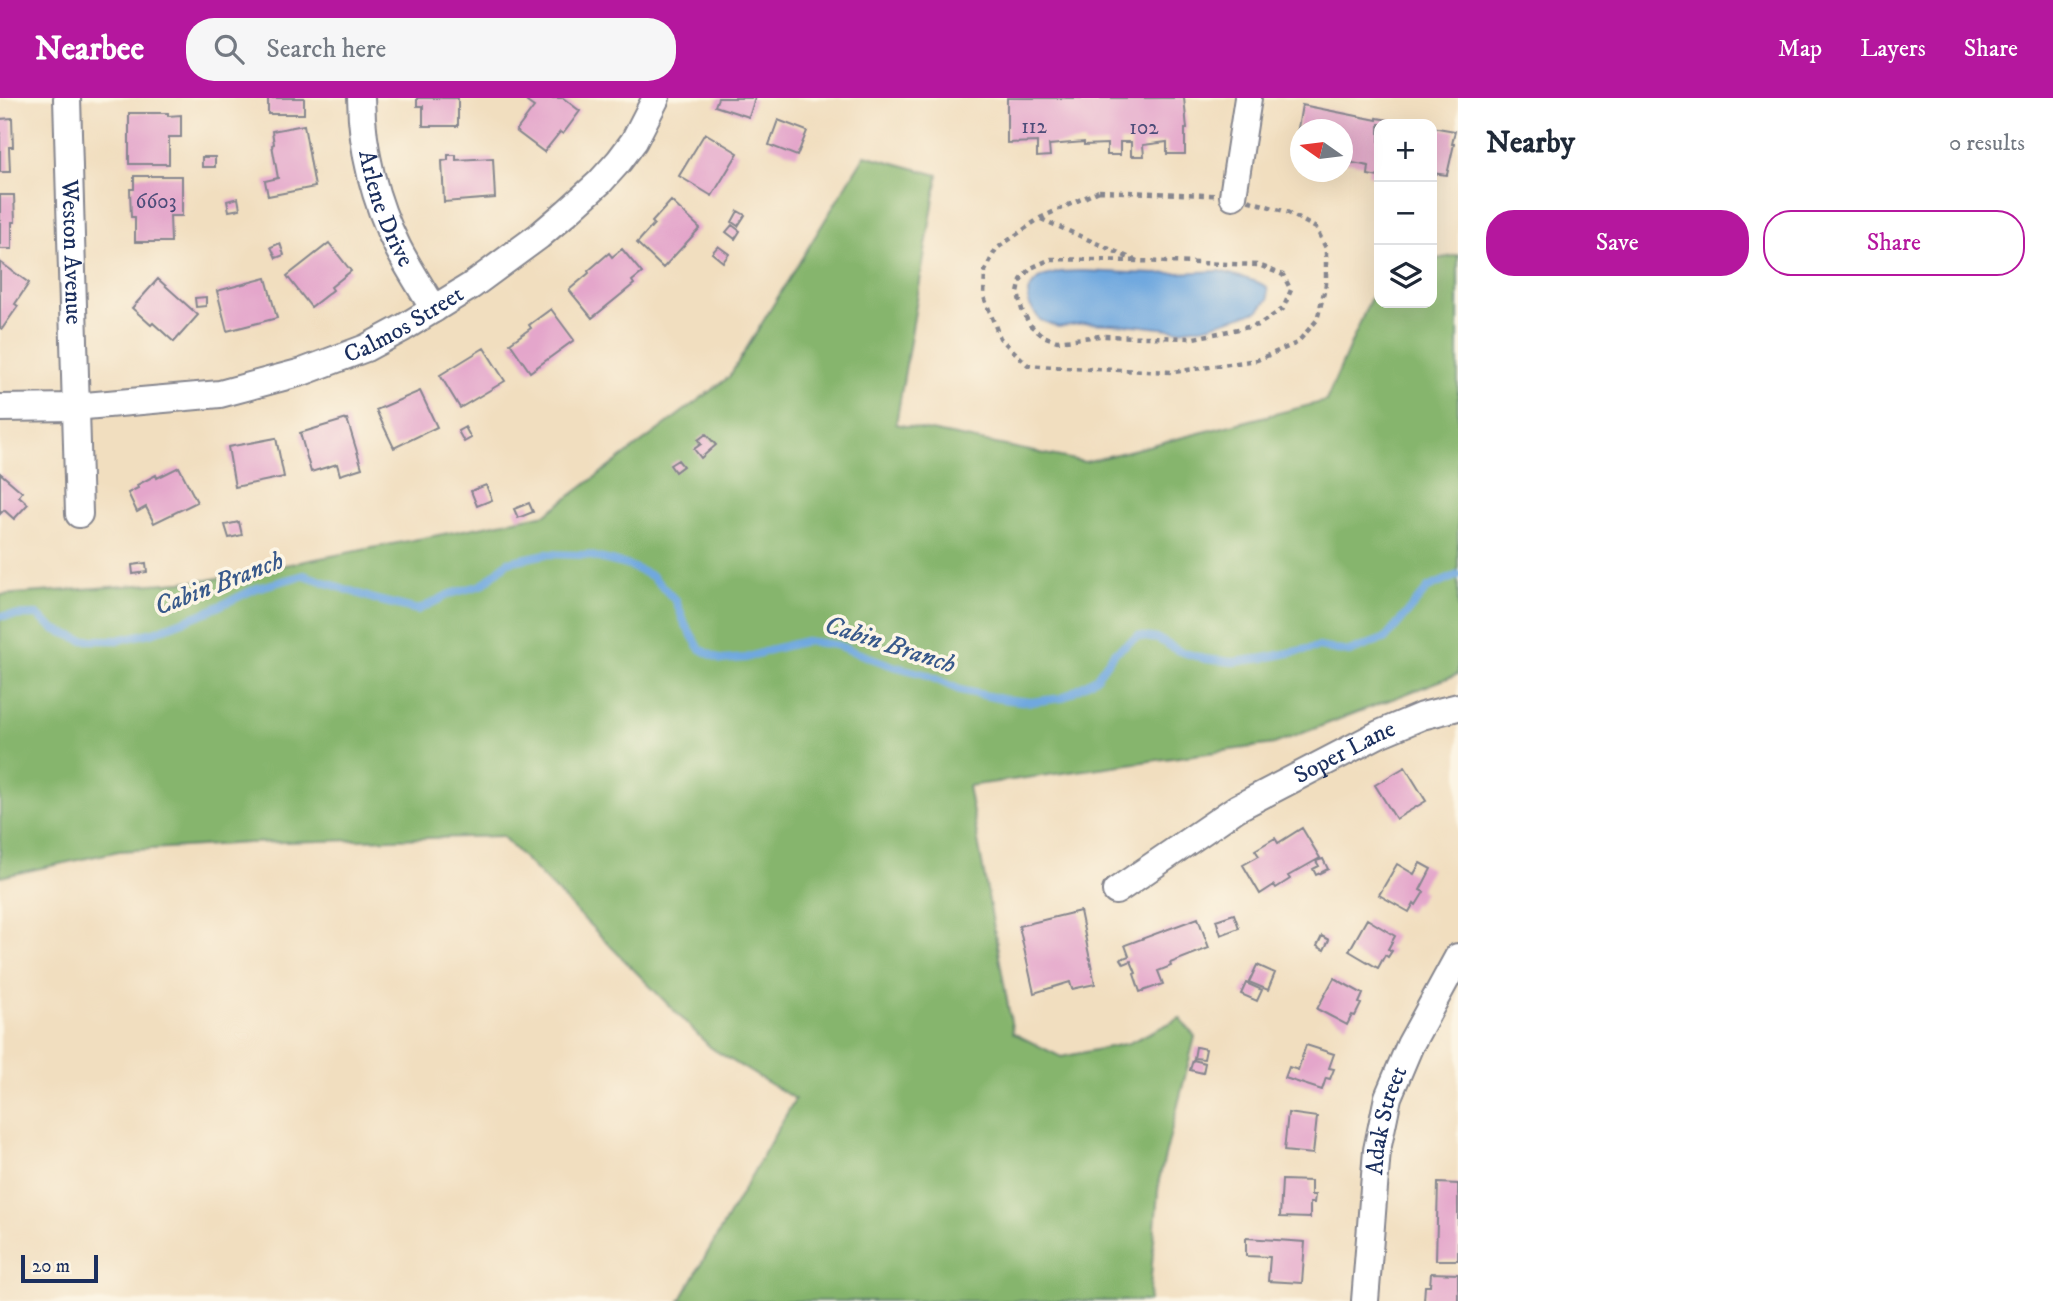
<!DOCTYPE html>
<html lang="en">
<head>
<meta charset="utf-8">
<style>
  body { margin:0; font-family:"IM FELL DW Pica",serif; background:#f6f6f7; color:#1f2937 }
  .controls { position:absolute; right:21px; top:21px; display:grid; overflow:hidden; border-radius:14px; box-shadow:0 7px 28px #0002 }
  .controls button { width:63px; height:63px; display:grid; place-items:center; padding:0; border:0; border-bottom:2px solid #e0e1e3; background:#fff; color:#1f2937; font:35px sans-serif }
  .compass { position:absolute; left:1290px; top:21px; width:63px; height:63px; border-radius:50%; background:#fff; box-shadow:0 7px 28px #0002; rotate:284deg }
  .scale { position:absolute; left:21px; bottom:18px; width:77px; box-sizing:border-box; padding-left:7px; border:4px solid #1b2f5e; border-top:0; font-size:19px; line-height:24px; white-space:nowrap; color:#1b2f5e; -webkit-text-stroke:5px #fcf5e5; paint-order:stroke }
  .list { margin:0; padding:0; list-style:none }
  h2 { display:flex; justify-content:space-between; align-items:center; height:91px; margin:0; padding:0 28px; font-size:30px }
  h2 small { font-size:23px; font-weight:400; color:#747a83 }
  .actions { display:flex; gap:14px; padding:21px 28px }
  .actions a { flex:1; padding:16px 0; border:2px solid #b5179e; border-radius:28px; text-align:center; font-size:24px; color:#b5179e }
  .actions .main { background:#b5179e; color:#fff }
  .icon { flex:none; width:38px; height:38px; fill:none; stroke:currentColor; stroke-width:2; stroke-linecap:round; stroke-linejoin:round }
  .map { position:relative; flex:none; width:1458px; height:1203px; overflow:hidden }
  header { display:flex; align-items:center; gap:42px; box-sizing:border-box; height:98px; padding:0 35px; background:#b5179e; color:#fff }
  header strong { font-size:33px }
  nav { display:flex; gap:38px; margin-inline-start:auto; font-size:24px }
  .search { width:490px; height:63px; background:#f6f6f7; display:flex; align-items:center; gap:18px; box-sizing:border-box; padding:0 24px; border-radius:28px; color:#747a83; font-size:26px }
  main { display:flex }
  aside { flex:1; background:#fff }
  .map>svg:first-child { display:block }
</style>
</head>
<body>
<header>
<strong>Nearbee</strong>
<div class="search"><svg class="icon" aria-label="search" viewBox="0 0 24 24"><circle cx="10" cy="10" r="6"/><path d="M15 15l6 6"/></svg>Search here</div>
<nav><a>Map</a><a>Layers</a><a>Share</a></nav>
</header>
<main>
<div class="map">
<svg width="1458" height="1203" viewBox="0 0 1458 1203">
  <rect width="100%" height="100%" fill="#fcf5e5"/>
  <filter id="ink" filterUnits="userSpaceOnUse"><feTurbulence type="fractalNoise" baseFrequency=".0143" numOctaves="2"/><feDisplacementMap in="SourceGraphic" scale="14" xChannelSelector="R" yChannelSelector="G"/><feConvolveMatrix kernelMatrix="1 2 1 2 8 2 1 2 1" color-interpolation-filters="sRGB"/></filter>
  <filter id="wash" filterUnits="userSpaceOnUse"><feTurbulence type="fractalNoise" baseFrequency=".00686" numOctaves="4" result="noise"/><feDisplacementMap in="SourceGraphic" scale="28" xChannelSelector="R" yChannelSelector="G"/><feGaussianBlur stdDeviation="1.57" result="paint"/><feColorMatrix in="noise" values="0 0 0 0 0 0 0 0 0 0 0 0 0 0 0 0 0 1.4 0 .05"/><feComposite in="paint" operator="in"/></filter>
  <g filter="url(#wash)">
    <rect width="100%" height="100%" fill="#f1debf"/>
    <path fill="#86b56d" stroke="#507266" stroke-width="2" d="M865,57L938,77L896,326L1085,364L1326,303L1379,181V205H1432V162L1458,157V576L1274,646L968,688L1013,935L1061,959L1129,945L1180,920L1195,939L1159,1082L1149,1203H680L795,1001L711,950L502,738L248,745L119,753L0,779V497L208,482L546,416L729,279Z"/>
    <path fill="#6fa8df" stroke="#456c9e" stroke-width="2" d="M1081,173L1155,176L1220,173L1257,184L1267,189L1268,201L1258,213L1207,228L1179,232L1134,227L1084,225L1058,229L1040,222L1029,206L1028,194L1034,185L1042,179L1060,174Z"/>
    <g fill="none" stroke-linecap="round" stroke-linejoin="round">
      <path stroke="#6fa8df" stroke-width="8" d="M0,518L37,517L54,531L82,542H118L154,534L209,513L257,490L304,477L377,502L418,512L450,496L482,487L508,464L546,456L587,457L627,467L652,478L676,503L685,526L700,551L721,562L746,560L773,551L806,543L836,547L893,568L924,576L960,592L1002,601L1031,604L1062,600L1096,580L1114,555L1138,538L1158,541L1179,553L1205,561L1233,564L1264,560L1318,549L1349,554L1386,540L1428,490L1458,477"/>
    </g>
    <g id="blocks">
      <path fill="#e4a6cb" d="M268,0H304V16H268Z
        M417,0H458V28H423V8H417Z
        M530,0H563L580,13L563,36L560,34L544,54L516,33L534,9L527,4Z
        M718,0H755L749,19L715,8Z
        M1007,0H1184L1187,31H1185V56H1167V44L1143,47L1144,58H1131V44H1120V57H1107V46L1084,47V44L1049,47L1050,58L1037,59V44L1007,45Z
        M1302,7L1377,22V20L1402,24L1401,26H1379V79L1368,77L1369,68L1342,63V32H1300V54L1294,53Z
        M129,15H168V18L181,17V39H169V66H129Z
        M12,20L13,49H9L10,74H0V21Z
        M778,22L807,33L797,58L769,47Z
        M304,27L315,89L268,98L265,83L278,80L272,47L274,46L272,33Z
        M1432,29L1455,33L1452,46H1454L1447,77L1432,75Z
        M705,35L738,55L712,98L679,78Z
        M448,57H456V62L493,60L495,100L444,104L442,63L448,62Z
        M202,59H215V69H202Z
        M134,78H182V118H170L171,144H135V119H131L130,91H134Z
        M0,97H14L15,124H12V151H0Z
        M238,100L240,111L229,113L227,103Z
        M671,103L700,130L663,170L637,145L654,126L652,124Z
        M738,113L745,117L738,128L732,124Z
        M732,127L740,133L735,141L726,134Z
        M280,145L284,157L276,160L271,149Z
        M329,145L351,173L331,189L333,192L311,209L287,178Z
        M718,148L729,156L723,164L712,155Z
        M622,151L642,175L632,183L634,186L592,220L569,192L589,175L588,173L609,155L612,159Z
        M0,164L29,185L15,206L18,208L2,231L0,230Z
        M266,180L277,220L227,233L217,193Z
        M158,181L198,217L174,244L153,225L151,227L132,210Z
        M206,199V208L196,209L195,200Z
        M551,211L574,242L530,274L510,245L531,230L529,227Z
        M484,250L505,283L460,310L440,277Z
        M420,293L437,329L394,350L376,312Z
        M347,321L362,370L340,377L337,366L311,374L300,335Z
        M465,329L471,340L464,344L458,333Z
        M706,336L716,347L701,360L694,351L701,346L698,342Z
        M276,340L284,379L235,389L228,349Z
        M678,362L683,368L675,374L670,367Z
        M179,369L197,404L154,425L146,409L137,414L128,395L138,390L137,387L156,377L157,380Z
        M0,375L22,394L19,398L28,406L14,421L4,412L0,416Z
        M486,387L492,402L477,408L471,393Z
        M529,405L533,414L518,420L514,411Z
        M239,424L242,437L229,440L225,427Z
        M146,465L147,474L133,476L132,467Z
        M1405,669L1426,703L1396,721L1375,687Z
        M1302,730L1320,760L1288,778L1290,781L1276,790L1274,787L1260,796L1243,767L1259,758L1255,752L1275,740L1278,745Z
        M1323,761L1328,771L1316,777L1313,771L1319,768L1316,763Z
        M1420,765L1431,771L1420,792L1424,794L1416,807L1414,805L1409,814L1379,797L1397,766L1414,776Z
        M1080,813L1095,886L1072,891L1070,884L1034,895L1019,828Z
        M1234,816L1239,830L1221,837L1216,822Z
        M1198,820L1209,850L1170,865L1171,868L1158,873L1163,886L1140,894L1134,876L1136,875L1131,863L1124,866L1121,861L1129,858L1125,847Z
        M1367,821L1395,838L1388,851L1392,853L1388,859L1385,857L1378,870L1349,853Z
        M1322,838L1329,842L1324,852L1317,848Z
        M1257,867L1275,875L1268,892L1249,884Z
        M1334,880L1363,896L1359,905L1361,906L1355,918L1352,917L1347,927L1317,911Z
        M1246,885L1262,892L1257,903L1241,896Z
        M1306,947L1334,956L1329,970L1334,971L1330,981L1326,980L1322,992L1285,980L1289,969L1298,972Z
        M1196,949L1206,951L1204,961L1194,960Z
        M1193,962L1205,965L1203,975L1190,972Z
        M1288,1015L1317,1019L1313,1056L1284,1053Z
        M1282,1082L1311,1083V1097H1315L1314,1105H1310V1120L1280,1119Z
        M1438,1085L1458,1086V1162H1436Z
        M1246,1140L1305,1144L1302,1185L1268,1183L1270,1159L1246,1158Z
        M1431,1175L1458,1176V1203H1424L1425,1188H1430Z"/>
    </g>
  </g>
  <g filter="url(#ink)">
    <use href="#blocks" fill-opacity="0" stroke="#86868e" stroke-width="2"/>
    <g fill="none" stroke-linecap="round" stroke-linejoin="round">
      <g stroke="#86868e" stroke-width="30">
        <g id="minor">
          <path id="s1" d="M67,0L79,416"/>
          <path id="s2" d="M361,0C362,52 375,104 398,150C409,171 422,191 434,211"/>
          <path d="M1233,98L1248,0"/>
          <path id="s3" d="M0,310L74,309L220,296L302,274L366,250L403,230L471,188L539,138L567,114L600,84L619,63L634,43L656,0"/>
          <path id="s4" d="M1116,793L1237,710L1379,636L1422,618L1458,609"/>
          <path id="s5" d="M1365,1203L1377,1052L1388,999L1410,947L1458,859"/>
        </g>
      </g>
      <path stroke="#86868e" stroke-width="4.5" stroke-dasharray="5 5" stroke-linecap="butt" d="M1099,93L1233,98L1287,114L1316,130L1326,150V186L1317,222L1297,245L1257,262L1174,274L1066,270L1028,267L1000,240L984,199L985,173L996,151L1040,120Z
        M1041,121L1137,163L1259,167L1283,177L1291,192L1283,211L1258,227L1194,240L1100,238L1057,243L1043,238L1030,227L1022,212L1018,195L1021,182L1031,170L1051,161L1137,163"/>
      <use href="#minor" stroke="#fff" stroke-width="26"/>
    </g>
  </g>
  <g text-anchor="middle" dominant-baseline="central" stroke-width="7" stroke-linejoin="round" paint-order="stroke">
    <g font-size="21" fill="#4d4d79">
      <text x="1034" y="29">112</text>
      <text x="1144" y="30">102</text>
      <text x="156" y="104">6603</text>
    </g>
    <g font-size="24" fill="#1b2f5e" stroke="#fcf5e5">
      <text stroke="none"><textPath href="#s2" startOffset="114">Arlene Drive</textPath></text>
      <text stroke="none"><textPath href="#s1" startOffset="154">Weston Avenue</textPath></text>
      <text stroke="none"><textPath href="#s3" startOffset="418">Calmos Street</textPath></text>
      <text stroke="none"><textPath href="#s4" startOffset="268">Soper Lane</textPath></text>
      <text stroke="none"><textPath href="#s5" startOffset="182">Adak Street</textPath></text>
    </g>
    <g font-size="26" font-style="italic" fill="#38598b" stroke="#fcf5e5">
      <text transform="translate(219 486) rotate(-21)">Cabin Branch</text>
      <text transform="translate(890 547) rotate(18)">Cabin Branch</text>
    </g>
  </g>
</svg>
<div class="controls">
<button>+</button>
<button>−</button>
<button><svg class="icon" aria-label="layers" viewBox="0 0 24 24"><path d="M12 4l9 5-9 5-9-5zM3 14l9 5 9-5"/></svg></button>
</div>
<svg class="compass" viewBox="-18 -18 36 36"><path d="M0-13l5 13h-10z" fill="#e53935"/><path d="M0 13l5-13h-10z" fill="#747a83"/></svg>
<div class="scale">20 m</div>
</div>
<aside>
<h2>Nearby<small>0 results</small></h2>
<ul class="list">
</ul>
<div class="actions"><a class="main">Save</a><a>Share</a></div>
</aside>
</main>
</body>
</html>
